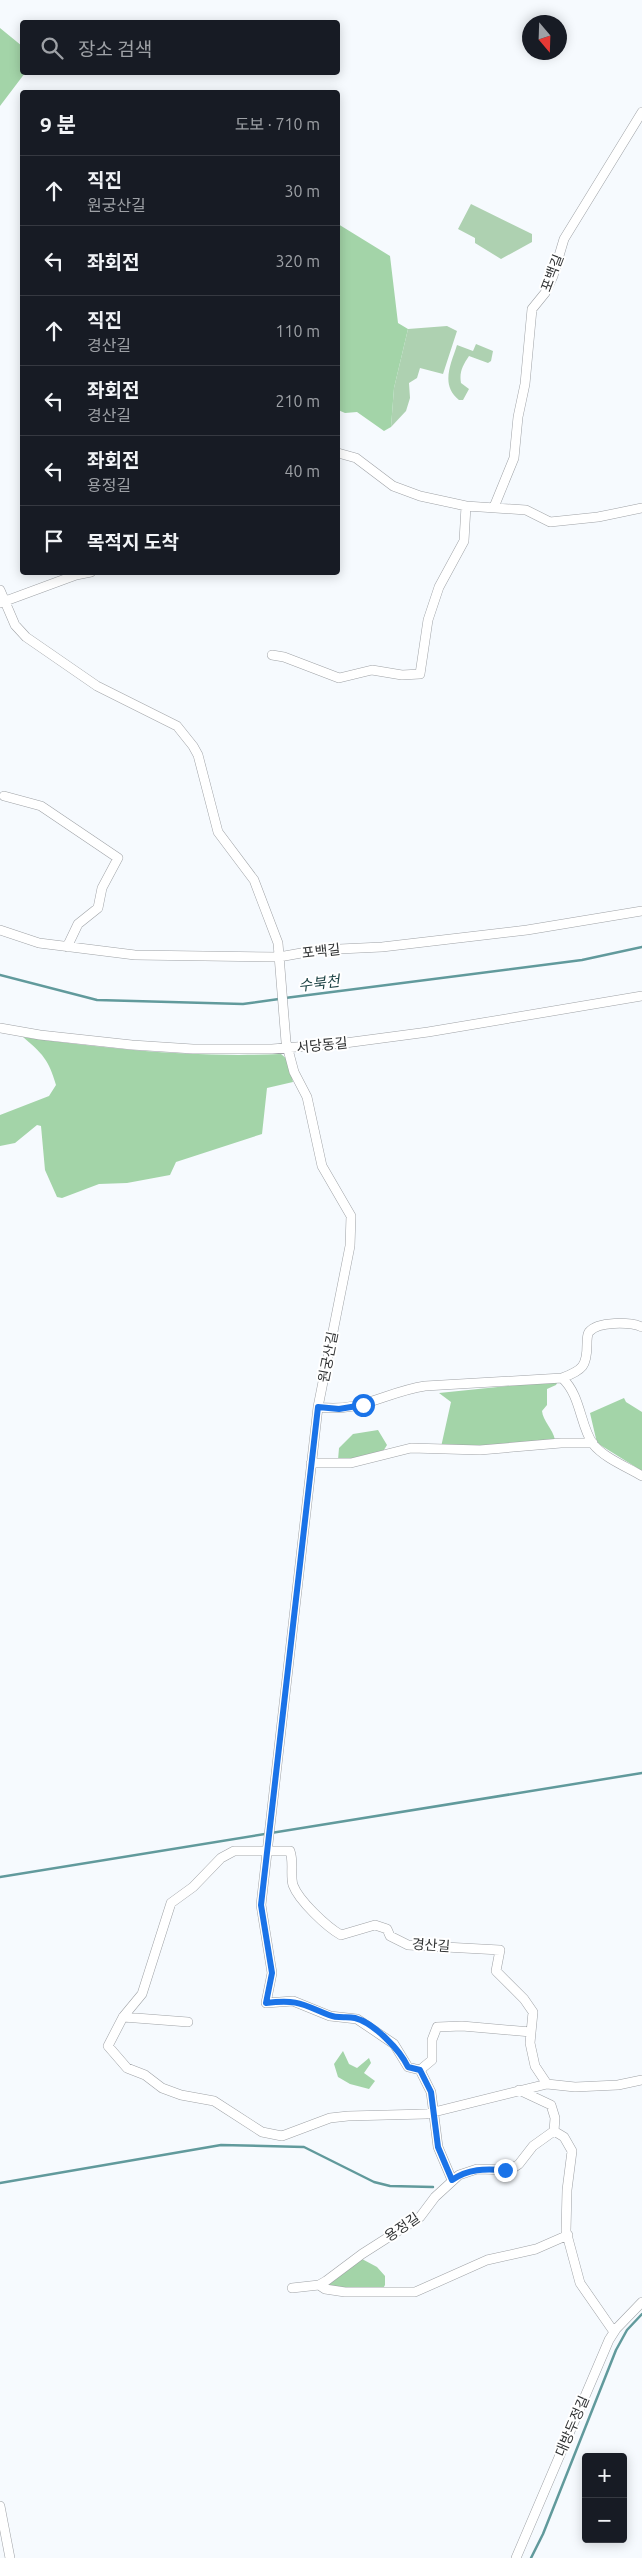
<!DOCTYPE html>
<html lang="ko">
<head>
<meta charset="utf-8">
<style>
  body { margin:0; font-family:Ubuntu,"Noto Sans KR",sans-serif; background:#242831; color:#f1f3f6 }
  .controls { position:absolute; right:15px; bottom:15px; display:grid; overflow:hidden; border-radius:5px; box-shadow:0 2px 12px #0003 }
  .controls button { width:45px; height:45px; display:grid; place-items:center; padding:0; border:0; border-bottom:1px solid #363941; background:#171b24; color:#f1f3f6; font:25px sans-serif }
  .compass { position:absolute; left:522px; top:15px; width:45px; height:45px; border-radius:50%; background:#171b24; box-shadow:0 2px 12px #0003; rotate:161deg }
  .stop { position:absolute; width:15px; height:15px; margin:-11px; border:4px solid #1a73e8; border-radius:50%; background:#fff }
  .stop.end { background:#1a73e8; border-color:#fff; box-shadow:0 1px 5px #0008 }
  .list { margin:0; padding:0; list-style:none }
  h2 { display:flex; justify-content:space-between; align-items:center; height:65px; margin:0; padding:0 20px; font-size:21px }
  h2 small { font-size:16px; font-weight:400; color:#9ea1a6 }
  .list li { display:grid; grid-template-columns:32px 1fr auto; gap:15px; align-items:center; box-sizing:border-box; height:70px; padding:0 20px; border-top:1px solid #363941 }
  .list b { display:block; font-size:19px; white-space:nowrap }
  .list p { margin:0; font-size:16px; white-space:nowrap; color:#9ea1a6 }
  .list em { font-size:16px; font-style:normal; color:#9ea1a6 }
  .icon { flex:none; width:28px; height:28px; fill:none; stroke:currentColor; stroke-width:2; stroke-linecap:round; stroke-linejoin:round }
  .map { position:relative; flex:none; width:642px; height:2558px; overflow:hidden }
  .search { position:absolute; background:#171b24; box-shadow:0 2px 12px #0003; left:20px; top:20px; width:320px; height:55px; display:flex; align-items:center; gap:12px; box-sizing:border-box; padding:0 18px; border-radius:5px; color:#9ea1a6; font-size:19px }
  .panel { position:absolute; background:#171b24; box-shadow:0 2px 12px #0003; left:20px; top:90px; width:320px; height:485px; border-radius:5px }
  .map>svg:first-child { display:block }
</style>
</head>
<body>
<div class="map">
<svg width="642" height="2558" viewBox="0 0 642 2558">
  <rect width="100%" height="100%" fill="#f6fafe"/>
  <path fill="#aed1b1" d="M471,204L532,234V242L501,259L475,243V238L458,229Z
    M447,326L457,331L443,374L420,368L417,378L409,383L410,398L406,411L391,427L394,388L408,329Z
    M476,344L493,351L491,361L488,363L469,356C463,365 459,372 461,383L469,389L463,400H459C440,385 451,364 457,345L473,351Z"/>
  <path fill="#a3d4a8" d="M0,28L22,46V72L25,73L0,106Z
    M338,224L390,256L398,323L408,329L394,388L391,427L384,431L357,412L345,413L338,410Z
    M23,1037C108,1049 195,1058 281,1054L288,1060L293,1082L267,1088L262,1134L176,1162L170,1175L127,1183L99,1184L62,1198L57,1197L45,1170L41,1126L37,1125L15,1143L0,1146V1115L49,1096L56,1085C49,1060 42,1053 23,1037Z
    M558,1381L556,1385L547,1389V1405L542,1411C543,1421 553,1429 555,1440L553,1443L441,1447L451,1402L439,1393Z
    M624,1398L626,1402L642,1412V1471L597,1443L590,1413Z
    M378,1430L387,1445L382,1453L367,1458L338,1460L339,1448L353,1434Z
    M343,2051L349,2064L357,2068L369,2058L371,2063L364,2073L375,2081L369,2089L350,2084L338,2077L334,2064Z
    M362,2259L377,2267L385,2276V2285L380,2294L325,2292L327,2283Z"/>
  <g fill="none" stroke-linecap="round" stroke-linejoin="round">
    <path stroke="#619a9c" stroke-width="2.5" d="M0,975L97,1000L243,1004L279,999
      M285,998L582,960L642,947
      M0,1877L642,1773
      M0,2183L221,2145L304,2147L374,2182L390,2186L433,2187
      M531,2558L543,2534L616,2350L627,2330L642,2314"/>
    <g stroke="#9fa2a6" stroke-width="10">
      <path id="street" d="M338,453L356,458L393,486L420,496L466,506L526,510L550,522L598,517L642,508
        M494,507L514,458L518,417L525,384L532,309L545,293L553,276L564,239L642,112
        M0,590L15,625L26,637L97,686L177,726L193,746L198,755L218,832L254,880L278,943L286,1042L294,1072L307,1097L322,1166L351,1216L350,1246L318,1407L261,1905L272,1973L266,2003L293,2001L330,2016L357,2019L394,2044L408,2067L420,2070L431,2092L438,2147L452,2180
        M0,603L76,575L91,572
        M272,655L284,657L339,678L372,670L402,675L420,674L428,620L439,587L464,541L466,506
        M4,796L41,806L118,858L102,888L98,908L78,924L67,947
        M0,930L39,943L135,955L279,957L318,950L382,947L527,930L642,911
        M0,1028L40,1035L132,1045L193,1049H272L345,1043L428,1032L642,996
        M562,1378C581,1395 580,1426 593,1444C604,1458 627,1467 642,1476
        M318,1407C361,1413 385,1392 425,1386L562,1378C583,1370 587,1366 587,1344C587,1340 587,1335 589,1332C598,1321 630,1322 642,1327
        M311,1463H351L411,1448L480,1450L561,1443H593
        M123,2017L188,2022
        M420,2070L432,2060V2040L437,2027L462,2026L531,2032
        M547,2084L535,2066L530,2043L533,2012L524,1999L496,1971L500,1950L408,1945L390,1936L387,1929L375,1925L341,1935C327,1927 299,1901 293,1885C290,1875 294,1862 290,1851H234L221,1858L193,1887L171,1903L142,1994L123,2017L108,2046L127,2068L145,2075L162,2088L181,2095L214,2101L262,2132L282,2136L330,2118L348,2116L426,2114L547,2084L575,2087L618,2085L642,2080
        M554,2131L564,2137L572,2151L567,2190L566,2231L580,2283L614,2332
        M319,2285L325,2289L345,2292H415L487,2260L536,2249L568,2235
        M292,2288L319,2285L326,2281L362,2254L420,2217L435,2197L459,2175L477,2169L510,2170L519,2164L533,2146L554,2131L555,2118L551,2105L519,2090
        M0,2506L10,2558
        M516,2558L609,2340L616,2329L642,2302"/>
    </g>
    <use href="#street" stroke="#fff" stroke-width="9"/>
  </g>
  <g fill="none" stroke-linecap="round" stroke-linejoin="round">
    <path stroke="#1a73e8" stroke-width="6" d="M363,1405L339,1409L318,1407L261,1905L272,1973L266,2003C297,1999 302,2004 329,2015C338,2019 347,2016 355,2018C374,2023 400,2050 408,2067L420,2070L431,2092L438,2147L452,2180C469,2168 485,2169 505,2170"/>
  </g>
  <g text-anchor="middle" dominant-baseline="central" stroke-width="4" stroke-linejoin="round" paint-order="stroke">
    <g font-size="14" fill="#313334" stroke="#fff">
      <text transform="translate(552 273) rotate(-69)">포백길</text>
      <text transform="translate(321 951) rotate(-6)">포백길</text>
      <text transform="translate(322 1045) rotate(-6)">서당동길</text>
      <text transform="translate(328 1357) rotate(-79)">원궁산길</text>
      <text transform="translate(431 1945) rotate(4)">경산길</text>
      <text transform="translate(402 2227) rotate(-34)">용정길</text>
      <text transform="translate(572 2426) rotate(-67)">대방두정길</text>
    </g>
    <g font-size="15" font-style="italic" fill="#1f4547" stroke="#fff">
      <text transform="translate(319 983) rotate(-7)">수북천</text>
    </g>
  </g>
</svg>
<div class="controls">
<button>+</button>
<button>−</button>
</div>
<svg class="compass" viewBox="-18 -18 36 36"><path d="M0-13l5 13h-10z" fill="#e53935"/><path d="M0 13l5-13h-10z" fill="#9ea1a6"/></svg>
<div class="stop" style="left:363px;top:1405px"></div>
<div class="stop end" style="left:505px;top:2170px"></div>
<div class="search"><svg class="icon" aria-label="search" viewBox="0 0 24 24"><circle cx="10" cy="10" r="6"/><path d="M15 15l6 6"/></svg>장소 검색</div>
<section class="panel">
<h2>9 분<small>도보 · 710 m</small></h2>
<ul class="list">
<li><svg class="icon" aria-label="ahead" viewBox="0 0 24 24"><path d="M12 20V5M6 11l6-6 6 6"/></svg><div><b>직진</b><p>원궁산길</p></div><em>30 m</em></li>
<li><svg class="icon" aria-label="left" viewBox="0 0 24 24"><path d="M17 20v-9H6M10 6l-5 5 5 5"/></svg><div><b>좌회전</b></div><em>320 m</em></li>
<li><svg class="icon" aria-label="ahead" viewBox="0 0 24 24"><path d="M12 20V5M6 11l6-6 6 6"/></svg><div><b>직진</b><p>경산길</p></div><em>110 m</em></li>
<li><svg class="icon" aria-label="left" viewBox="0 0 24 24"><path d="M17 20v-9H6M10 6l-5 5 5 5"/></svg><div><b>좌회전</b><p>경산길</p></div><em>210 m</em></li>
<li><svg class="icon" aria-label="left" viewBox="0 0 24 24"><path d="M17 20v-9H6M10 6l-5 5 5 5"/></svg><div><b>좌회전</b><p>용정길</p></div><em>40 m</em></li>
<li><svg class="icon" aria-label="arrive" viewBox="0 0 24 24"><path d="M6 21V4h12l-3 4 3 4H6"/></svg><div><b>목적지 도착</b></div></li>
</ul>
</section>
</div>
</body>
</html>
